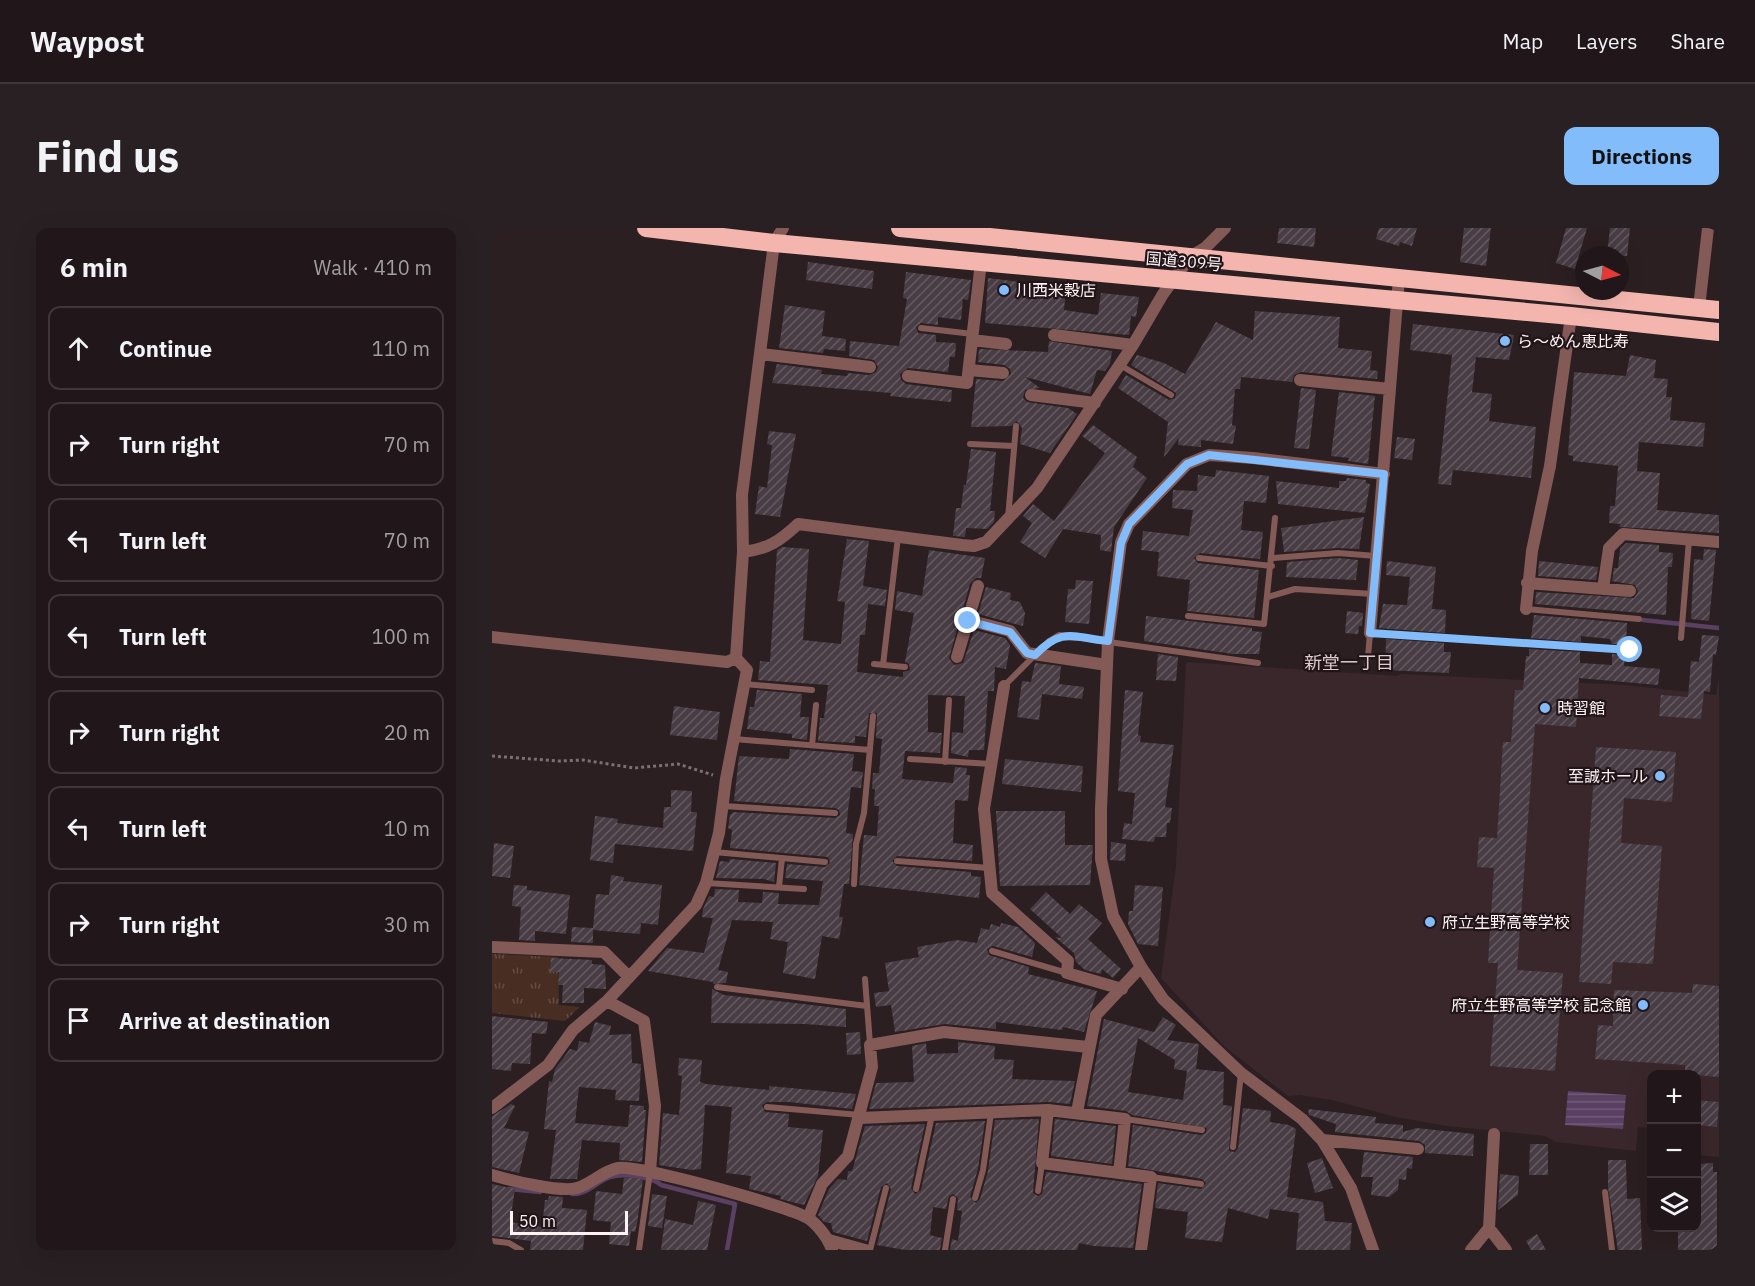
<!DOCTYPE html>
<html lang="en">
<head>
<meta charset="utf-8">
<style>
  body { margin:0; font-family:"IBM Plex Sans","Noto Sans JP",sans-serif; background:#292023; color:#f1f3f6 }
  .controls { position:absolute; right:18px; bottom:18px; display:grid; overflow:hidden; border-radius:12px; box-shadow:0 6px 24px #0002 }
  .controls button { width:54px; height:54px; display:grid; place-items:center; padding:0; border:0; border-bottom:2px solid #3e3639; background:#21171a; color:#f1f3f6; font:30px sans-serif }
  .compass { position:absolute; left:1083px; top:18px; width:54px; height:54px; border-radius:50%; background:#21171a; box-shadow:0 6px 24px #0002; rotate:96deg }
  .scale { position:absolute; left:18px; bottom:15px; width:118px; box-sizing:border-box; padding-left:6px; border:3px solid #fcf2f4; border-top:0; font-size:16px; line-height:21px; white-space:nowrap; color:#fcf2f4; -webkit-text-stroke:4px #221519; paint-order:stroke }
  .stop { position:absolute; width:18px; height:18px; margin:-14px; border:4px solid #82bcfa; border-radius:50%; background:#fff }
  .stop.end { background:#82bcfa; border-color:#fff; box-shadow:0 2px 6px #0008 }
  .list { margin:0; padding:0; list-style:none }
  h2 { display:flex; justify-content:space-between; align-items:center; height:78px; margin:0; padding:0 24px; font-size:26px }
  h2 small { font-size:20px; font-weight:400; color:#a29fa2 }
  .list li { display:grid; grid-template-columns:39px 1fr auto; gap:18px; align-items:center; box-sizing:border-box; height:84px; margin:0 12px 12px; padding:0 12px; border:2px solid #3e3639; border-radius:12px }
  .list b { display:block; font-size:22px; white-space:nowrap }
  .list em { font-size:20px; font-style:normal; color:#a29fa2 }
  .icon { flex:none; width:33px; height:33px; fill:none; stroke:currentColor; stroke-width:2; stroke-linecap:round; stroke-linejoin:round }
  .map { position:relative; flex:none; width:1227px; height:1022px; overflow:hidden; border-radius:12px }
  header { display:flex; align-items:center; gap:36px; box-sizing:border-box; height:84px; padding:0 30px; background:#21171a; border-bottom:2px solid #3e3639 }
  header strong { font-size:28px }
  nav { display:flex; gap:33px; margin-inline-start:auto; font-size:21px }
  .intro { display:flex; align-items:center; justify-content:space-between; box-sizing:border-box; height:144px; padding:0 36px }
  h1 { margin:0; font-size:42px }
  .button { padding:15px 27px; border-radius:12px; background:#82bcfa; color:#111; font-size:21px; font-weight:700 }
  main { display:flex; gap:36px; padding:0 36px }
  aside { flex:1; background:#21171a; border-radius:12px; box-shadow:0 6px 24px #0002 }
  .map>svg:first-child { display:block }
</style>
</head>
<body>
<header>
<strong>Waypost</strong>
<nav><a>Map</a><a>Layers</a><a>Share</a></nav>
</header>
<div class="intro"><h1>Find us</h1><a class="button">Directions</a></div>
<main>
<aside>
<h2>6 min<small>Walk · 410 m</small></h2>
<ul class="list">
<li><svg class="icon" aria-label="ahead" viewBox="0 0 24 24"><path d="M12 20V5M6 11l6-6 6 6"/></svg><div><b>Continue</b></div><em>110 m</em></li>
<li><svg class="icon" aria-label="right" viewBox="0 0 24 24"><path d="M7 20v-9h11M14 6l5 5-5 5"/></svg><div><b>Turn right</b></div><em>70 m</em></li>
<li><svg class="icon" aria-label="left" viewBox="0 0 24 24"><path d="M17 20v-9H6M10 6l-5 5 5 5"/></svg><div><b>Turn left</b></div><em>70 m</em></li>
<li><svg class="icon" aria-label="left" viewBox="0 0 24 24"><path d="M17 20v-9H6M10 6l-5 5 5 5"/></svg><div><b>Turn left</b></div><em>100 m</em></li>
<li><svg class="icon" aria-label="right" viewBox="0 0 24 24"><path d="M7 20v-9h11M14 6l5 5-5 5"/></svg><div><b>Turn right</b></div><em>20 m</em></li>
<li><svg class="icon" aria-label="left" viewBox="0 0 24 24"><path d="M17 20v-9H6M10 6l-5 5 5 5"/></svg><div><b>Turn left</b></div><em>10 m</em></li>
<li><svg class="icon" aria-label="right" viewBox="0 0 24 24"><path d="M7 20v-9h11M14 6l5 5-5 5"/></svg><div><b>Turn right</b></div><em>30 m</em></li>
<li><svg class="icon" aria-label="arrive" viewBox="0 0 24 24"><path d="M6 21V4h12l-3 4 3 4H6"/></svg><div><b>Arrive at destination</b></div></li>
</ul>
</aside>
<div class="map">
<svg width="1227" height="1022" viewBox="0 0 1227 1022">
  <defs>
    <pattern id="park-tufts" width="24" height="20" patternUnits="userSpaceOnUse" patternTransform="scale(1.5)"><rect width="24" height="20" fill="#482e22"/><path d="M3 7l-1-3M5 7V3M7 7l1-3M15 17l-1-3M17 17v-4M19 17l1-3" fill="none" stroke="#634d43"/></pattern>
    <pattern id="water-rules" width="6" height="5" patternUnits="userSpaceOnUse" patternTransform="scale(1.5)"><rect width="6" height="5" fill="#5a4062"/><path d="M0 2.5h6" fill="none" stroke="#735c79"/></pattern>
    <pattern id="building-hatch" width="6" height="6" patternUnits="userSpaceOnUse" patternTransform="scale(1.5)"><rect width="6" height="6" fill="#493d45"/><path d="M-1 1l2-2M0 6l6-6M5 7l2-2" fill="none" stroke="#645a60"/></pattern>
  </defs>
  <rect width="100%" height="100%" fill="#2c1f22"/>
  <path fill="#3a272c" d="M694,434L905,448L909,446L1133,457L1224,467L1227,449V929L1205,927L1204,846H1160L1159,900L1146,899L1144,923L1064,914L1053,908L955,898L904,889L840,872L808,867L796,868L733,819L669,750L684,638Z"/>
  <path fill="url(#park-tufts)" d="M0,726L66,729L67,777L88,779L73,793L0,785Z"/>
  <path fill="url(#water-rules)" d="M1076,863L1134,867L1131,901L1073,897Z"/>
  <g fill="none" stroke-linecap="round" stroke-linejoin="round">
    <path stroke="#5a4062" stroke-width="4.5" d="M1151,392L1227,400
      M17,961L48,964
      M80,966C98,967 106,950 123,948C135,946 161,949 169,957L243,976L235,1022"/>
  </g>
  <path fill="url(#building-hatch)" fill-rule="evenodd" d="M787,0H824L822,19L785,15Z
    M887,0H925L920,18L908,14L907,18L884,11Z
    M972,0H999L994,38L968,34Z
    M1074,0H1095L1083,41L1064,35Z
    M1118,0H1138L1135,28L1115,26Z
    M316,34L382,43L380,61L314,52Z
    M414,44L479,52L476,72L471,71L469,92L446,89V97L429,95L424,99L426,105L444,107V114L464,115L463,129H458L456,144L416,140L408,146L409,152L414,156L460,162L459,174L398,168L399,165L280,155L285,136L330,142L329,146L355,148L356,145L377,147L384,144L386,139L382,132L357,128L358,113L407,118L415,71L411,70Z
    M496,50L574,60L572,82L606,87L609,65L647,69L644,89L639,88L637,107L493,95Z
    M293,77L333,83L330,108L354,111L353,123L332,121L331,125L287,120Z
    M763,83L848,89L846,120L880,123L878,142L886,143L885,151L809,144L802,147L800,154L749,149L748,161H743L740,197L744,198L741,216L709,212V219L686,217L687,210L672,229L676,194L626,160L634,147L677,172L683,170L684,165L639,137L645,127L672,135L693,146L724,94L761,112Z
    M921,96L1022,107L1017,132L984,129L980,164L1000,166L997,193L1044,199L1039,250L961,242L959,257L946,256L960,127L918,122Z
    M557,113L620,123L618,136L613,143L605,142L598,166L533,149L548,160L533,162L531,170L535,174L576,180L585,186L558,225L528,216L530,200L525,193L519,198L479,199L484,151L511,153L519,146L518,141L512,137L486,134L487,121L556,124Z
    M1138,127L1164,132L1162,150L1176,151L1174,169H1180L1178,192L1213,195L1211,219L1147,214L1145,243L1168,245L1165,282L1227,287V305L1128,299V296L1117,295L1118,278H1123L1126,238L1081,233V228L1076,227L1082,144L1134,148Z
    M809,160L824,162L817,221L802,220Z
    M847,164L883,168L876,236L856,233L857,230L839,228Z
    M601,197L645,229L641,239L655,250L622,299L619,324L608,322L609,307L571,301L553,330L528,314L540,295L531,288L541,276L562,293L613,225L590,208Z
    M277,203L304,206L288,289L263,286L267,258L275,260L280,217L275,216Z
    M905,209L923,211L920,232L902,230Z
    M479,221L504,224L498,283H503L502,294L495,301L474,300L473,309L461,308L464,280H469L472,257H474Z
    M724,242L777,248L774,275L752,273L749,302L771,304L768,331L708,325L702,330L706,335L767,342L762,390L695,383L698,352L665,348L667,324L649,322L651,303L697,308L701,282L680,280L681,262L705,263L706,247L723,249Z
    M855,250L874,252V255L878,256L873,285L786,276L784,253L847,260V253H854Z
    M872,289L867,321L846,320L792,324L789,300Z
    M355,311L377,313L371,358L395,362L393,378L376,376L373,407H368L365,444L411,449V444L418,442L417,436L413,434L422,385L403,382L405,363L430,368L437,322L493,330L489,350H484L478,356L457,430L462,437L471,435L482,402L513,410L518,417L514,441L503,439L502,463H496L492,522H477L476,529L459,525L460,504L471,505L473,468L436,467V504L450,505L448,525L413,523L410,551L461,555L463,539L475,540L474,547H478L476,573L463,572L461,615L481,617L480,633L405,628L400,633L405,638L479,644V648L489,649L487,670L367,657L372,607L385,608L387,578H382L383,561H380L381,545H387L390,511L384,510L385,485H377L374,509L363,508V515L326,513L328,490H332L336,457L266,452L268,433L278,434L285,322L290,319L317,321L311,412L349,416L353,374L345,373Z
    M1134,315L1167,317V324L1181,325L1180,339H1176L1174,387L1043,376L1044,364L1142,370L1146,364L1143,357L1120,353L1122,340H1126L1128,321Z
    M1212,321L1224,322L1217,393L1199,391L1202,331L1211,332Z
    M846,330L866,332L864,352L794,349L795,334Z
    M895,333L944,339L940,381L954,382L953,405L887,400L891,376L915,377L918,349L894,347Z
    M1047,333L1106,339L1104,352L1046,348Z
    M584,352L601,353L597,396L573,394L576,361H583Z
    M494,359L519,365L518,372L528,374L533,385L531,398L486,386Z
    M855,383L871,385L870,398H867L866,406L853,405Z
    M1042,387L1135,395L1134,416H1120L1118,411L1089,408V414L1039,410Z
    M654,388L760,400V403L770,404L767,426H741L652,413Z
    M1210,407L1227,408L1224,427L1221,426L1218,464L1212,463L1209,491L1167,488L1169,467L1196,469L1199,433L1207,434Z
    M894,411L952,415V424H959L957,445L893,442Z
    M1037,421L1088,424V435L1120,437V426L1133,427L1132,438L1168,441L1166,457L1087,450L1084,499L1043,496L1025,742L1071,745L1063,843L998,838L1006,735H996L1002,640L985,639L987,609L1005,610L1011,514H1019L1023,462H1031L1034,428H1037Z
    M666,426L686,429L684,453L664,452Z
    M543,435L569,438L567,456L592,459L590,471L550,466L547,492L525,489L530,453L539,454Z
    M265,462L310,466L308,489H317L315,512L300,510V506L255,501L258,479H262Z
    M633,462L651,464L646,507L649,508L648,514L682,517L673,579L680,580L678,595H675L674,609H663L662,614L630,611L632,595L640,596L643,565L626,563Z
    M182,478L228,484L225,512L178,507Z
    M1104,519L1184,524L1180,574L1132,570L1129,615L1170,618L1161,736L1121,734L1119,756L1087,754Z
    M298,521L362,526L360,543L371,544L369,560L359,559L356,582L354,605L361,606L357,656H352L347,689H351L347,711L330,708L323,751L291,745L296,714L278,711L281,694L240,692L226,742L236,744L234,755L221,756V754L156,743L175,720L212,725L221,690L210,689L211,681L217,668L222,669L223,661L247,662L246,674L270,675L271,664L287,665L286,676L327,677L331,653L293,650L295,636L333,639L338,635L336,629L238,620L240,602L236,600L238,587L241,584L343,590L348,587L347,582L343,580L242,573L247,528L297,531Z
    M513,531L591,538L589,564L510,556Z
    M179,562L200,563L199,584H205L201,623L123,616L121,635L98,632L103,588L126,591L125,595L171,600L172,579H179Z
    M504,583H573V617H601L598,657L508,658Z
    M619,614L634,616L633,633L618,632Z
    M2,615L22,618L18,650L0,648Z
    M238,631L284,635L282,654L272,651L224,650L228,633L237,634Z
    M119,647L132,649L131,653L170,657L166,697L149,695L148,706L101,702V715L79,714L80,699L101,700L104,666L117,667Z
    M22,657L35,658V662L78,667L74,706L43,703V713L27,712L29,679L20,678Z
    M643,657L671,659L666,718L646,716L636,696L637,683H641Z
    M554,664L578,686L587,676L610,695L596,711L629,741L621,750L610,741L609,746L593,742L584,734L582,725L563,709L570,710L538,681Z
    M509,695L526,699L543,715L540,729L501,718L495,721L497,727L537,739L536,746L605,763L592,804L571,799L570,802L504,794V801L453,796L403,804L399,777L384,779L382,765L397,763L393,735L427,729L425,719L465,712L485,715L489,700L497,702L499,696L508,699Z
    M59,730L100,732V736L113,737L114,761L92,760V775H70L71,757H66L67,744H58Z
    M1201,756L1227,758V849L1193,846V837L1103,831L1106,797L1121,798L1122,762L1200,765Z
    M220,761L232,767L354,781V799L313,796L219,795Z
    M0,788L56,794L54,806L40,805L38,836L20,835L19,843L0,841Z
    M671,789L684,797L675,812L707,816L704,841L732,844L731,877L740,878L737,923L743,924L746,920L751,880L779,883L778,894L797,897L804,901L795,969L831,974L833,993L860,995L858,1022H804L807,985L778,981L776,991L736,980L730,1014L693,1010L696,984L663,980L666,955L709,961L714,955L710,951L636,938L641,897L709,907L714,905L715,900L640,887L634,883L595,878L612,791L662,804ZM646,810L683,832L682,841L695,843L691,872L636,864Z
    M103,794L119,798L117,807L139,806L140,835L149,836L147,873L123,872L124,862L87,859L83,895L136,899L138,877L152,878V882H154L150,934L127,932L128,915L90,912L85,951H58L64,902L52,901L57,853L60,854L63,841L78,821L85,823L87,813L97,815Z
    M368,804L369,826L355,827L354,805Z
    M466,814L503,818L502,831L522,832L520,851L583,853L578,876L556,874L377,881L384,855L422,854L420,818L434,815L435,826L466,825Z
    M187,830L210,832L208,854L214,856L277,862V858L364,866L360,881L297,874H275L270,877L273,884L297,886L296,899L331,902L326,948L312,977L288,971L289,968L257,961L259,948L234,945L240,879L213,877L209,941L199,942L167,937L171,885L187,887L190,848L186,847Z
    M1204,872L1227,874L1225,899L1204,897Z
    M19,876L23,878L12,900L37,904L27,945L0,939V888Z
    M816,881L884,889L883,895L911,897V904L924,900L982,906L981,928L933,925V917L927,913L843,904L844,896L817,887Z
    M547,891L541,965L546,968L550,966L554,944L650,956L641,1020L602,1018L587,1015L585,1022H458L460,1011L466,1013L470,983L465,982L466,970L461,966L457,968L454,981L441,979L438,1007L450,1010L448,1022H413L385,1017L399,961L395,955L389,959L375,1013L341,1004L339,995L332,994L326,987L337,961L346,951L355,952L356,943H360L373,898L433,896L419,960L423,966L429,962L444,895L493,893L486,941L478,969L484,975L488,971L496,943L503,892Z
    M563,891L624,898L620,936L559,928Z
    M1038,916H1056V947H1037Z
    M872,924L921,929L920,941L915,940L914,952L907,951L906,962L897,969L879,967L881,949H869Z
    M830,930L841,960L823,965L815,935Z
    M1116,932H1134L1135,971L1148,970L1150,1022H1126L1116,960Z
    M1221,935V944H1225V1022H1186V999H1204V936Z
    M1008,946L1027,948L1026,967L1006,982Z
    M132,949L151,951L145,996L143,1004L139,1003L137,1018L117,1016L119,994L101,992L104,963L130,966Z
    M0,956L23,961L18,994L50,999L53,972H56L57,968L71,969L70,980L95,982L91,1022H38L39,1013L0,1008Z
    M160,966L175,968L170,1000L156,998Z
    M206,973L224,977L215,1022H169L173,991L201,997Z
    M1045,1006L1054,1022H1039L1034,1013Z"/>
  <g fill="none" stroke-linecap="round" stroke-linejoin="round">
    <path stroke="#7c7073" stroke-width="3" stroke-dasharray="3 3" stroke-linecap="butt" d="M0,528L67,533L91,532L142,540L186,536L221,547"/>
    <path stroke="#845a57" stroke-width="6" d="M429,100L481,106
      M628,137L679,167
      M478,216L521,218
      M516,290L524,198
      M707,330L780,338
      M781,330L846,325L884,328
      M776,369L803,361L881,366
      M1034,381L1147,391
      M696,388L772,396L783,290
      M1189,410L1197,312
      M382,436L413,439
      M391,437L406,309
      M875,441L878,405L1138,422
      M252,456L320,462
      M512,458L557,413L567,407L766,435
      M242,511L378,522
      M320,517L324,477
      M418,531L499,536
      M453,534L457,472
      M231,578L343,585
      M222,624L333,634
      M405,633L497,640
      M214,655L312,661
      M362,656L364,616L372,585L381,488
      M287,659L290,630
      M500,723L575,745
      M373,751L378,816
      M225,759L375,778
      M275,879L368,887
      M633,891L710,902
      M741,919L749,845
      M659,949L709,956
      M424,961L440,887
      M546,963L550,935
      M1113,964L1120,1022
      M483,970L491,942L499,885
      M0,1013L17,1015L29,1022
      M147,1022L158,944
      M378,1022L394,960
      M453,1022L461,971"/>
    <path stroke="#845a57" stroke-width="12" d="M1207,80L1216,0
      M562,107L641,117
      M480,112L514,116
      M269,126L378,139
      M477,142L511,145
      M416,148L475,155L489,34
      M808,152L898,161
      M539,167L603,175
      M251,324C276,321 288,313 306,296L470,317L482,318L494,314L545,260L641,117L671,66L698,29L713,20L733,0
      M1035,355L1138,363
      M1111,361L1117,320L1131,306L1227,314
      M1034,381L1040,323L1058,238L1079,88
      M476,392L518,403L535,425L615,437
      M878,405L907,50
      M0,409L235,434L244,430
      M465,429L486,358
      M512,458L492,581L500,665L576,733L575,745L630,761
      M0,719L112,724L136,748
      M115,773L152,793L163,878L158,944
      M0,880L56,837L81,802L115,773L204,677L214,655L227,605L234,551L255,442L244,430L251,324L250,267L282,15L291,0
      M556,882L550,935L659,949L649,1022
      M585,884L604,787L649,739
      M368,890L556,882L633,891L627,945
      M830,912L926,921
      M0,947C17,952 69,965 85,960C99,956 111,943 126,940C148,937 295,978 316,990C326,997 337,1011 340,1022
      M316,990L330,956L356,928L380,839L378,817L452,804L596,819
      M997,1000L1014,1022
      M337,1012L373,1022
      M881,1022L859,960L830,912L810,891L749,845L671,771L649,739L621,688L609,631V581L616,413L629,314L637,296L695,236L717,227L761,230L892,246
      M979,1022L997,1000L1002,906"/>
    <path stroke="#f4b5af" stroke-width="18" d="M154,0L282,15L1079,88L1227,104
      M408,0L1227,82"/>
  </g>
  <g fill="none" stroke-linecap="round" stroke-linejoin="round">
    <path stroke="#82bcfa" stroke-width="8" d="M476,393L518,404L535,425L543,427C570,399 580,409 616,413L629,315L637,296L695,236L717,227L892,246L878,405L1138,422"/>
  </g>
  <g fill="#82bcfa" stroke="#221519" stroke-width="2">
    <circle cx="512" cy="62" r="6"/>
    <circle cx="1013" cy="113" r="6"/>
    <circle cx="1053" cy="480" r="6"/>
    <circle cx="1168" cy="548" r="6"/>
    <circle cx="938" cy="694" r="6"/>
    <circle cx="1151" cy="777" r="6"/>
  </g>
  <g text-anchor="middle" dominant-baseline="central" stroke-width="4.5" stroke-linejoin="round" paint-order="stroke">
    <g font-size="16" fill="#fcf2f4" stroke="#221519">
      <text transform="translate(692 33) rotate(5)">国道309号</text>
    </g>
    <g font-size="16" fill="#fcf2f4" stroke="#221519" text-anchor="start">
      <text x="524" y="62">川西米穀店</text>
      <text x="1025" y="113">ら～めん恵比寿</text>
      <text x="1065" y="480">時習館</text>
      <text x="1156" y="548" text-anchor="end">至誠ホール</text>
      <text x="950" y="694">府立生野高等学校</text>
      <text x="1139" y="777" text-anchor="end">府立生野高等学校 記念館</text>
    </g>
    <g font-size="18" fill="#ddcbcf" stroke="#221519">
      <text x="857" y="434">新堂一丁目</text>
    </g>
  </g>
</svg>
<div class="controls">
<button>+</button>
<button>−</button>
<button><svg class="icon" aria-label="layers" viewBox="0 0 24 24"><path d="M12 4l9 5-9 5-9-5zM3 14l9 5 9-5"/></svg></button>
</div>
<svg class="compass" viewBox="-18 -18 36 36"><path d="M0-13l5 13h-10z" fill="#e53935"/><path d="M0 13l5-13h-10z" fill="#a29fa2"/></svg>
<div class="scale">50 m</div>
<div class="stop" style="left:1138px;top:422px"></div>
<div class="stop end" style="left:476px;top:393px"></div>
</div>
</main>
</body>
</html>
